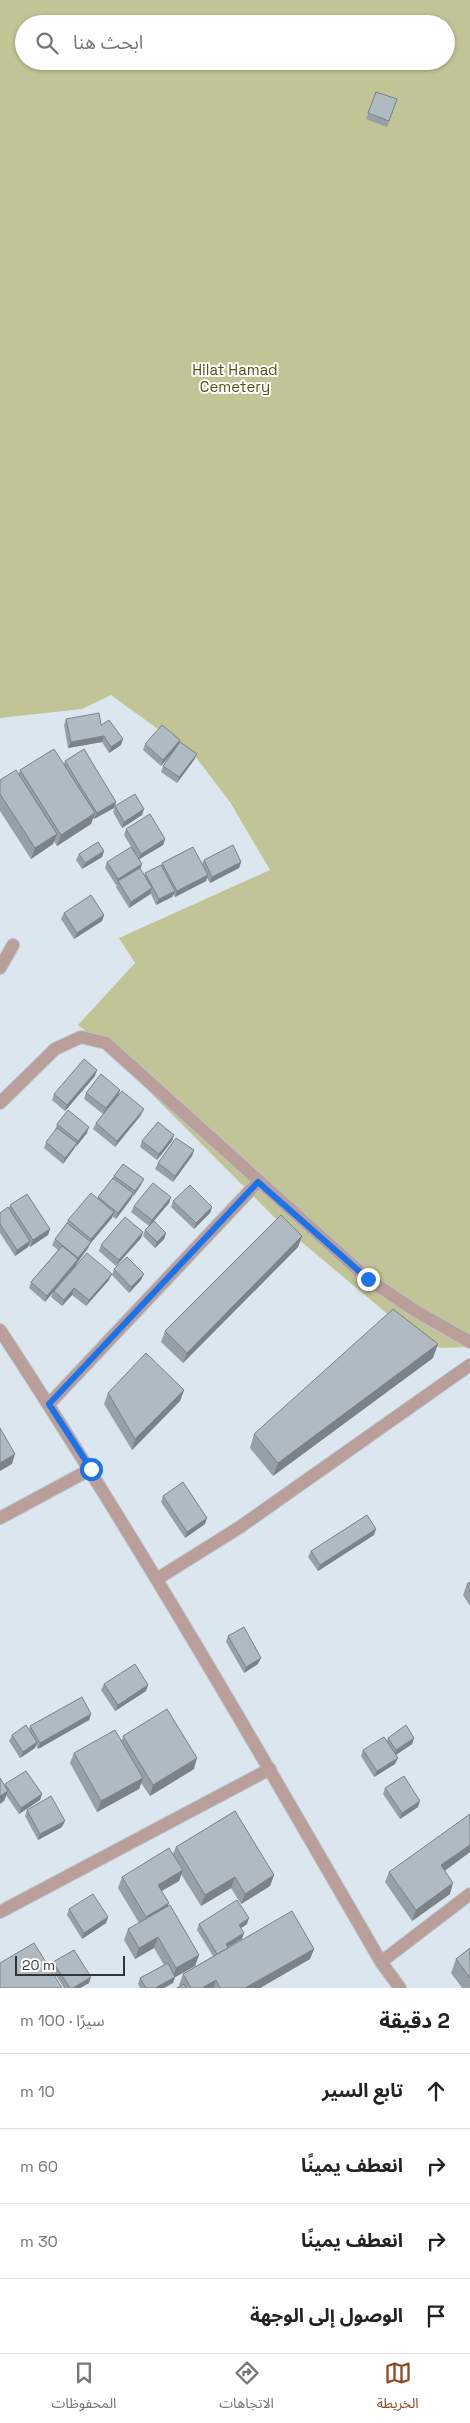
<!DOCTYPE html>
<html lang="ar">
<head>
<meta charset="utf-8">
<style>
  body { margin:0; font-family:"Space Grotesk","Noto Sans Arabic",sans-serif; background:#f2f2f2; color:#222; direction:rtl }
  .scale { position:absolute; left:15px; bottom:12px; width:110px; box-sizing:border-box; padding-left:5px; border:2px solid #313538; border-top:0; font-size:14px; line-height:18px; white-space:nowrap; color:#313538; -webkit-text-stroke:4px #fff; paint-order:stroke }
  .stop { position:absolute; width:15px; height:15px; margin:-11px; border:4px solid #1a73e8; border-radius:50%; background:#fff }
  .stop.end { background:#1a73e8; border-color:#fff; box-shadow:0 1px 5px #0008 }
  .list { margin:0; padding:0; list-style:none }
  h2 { display:flex; justify-content:space-between; align-items:center; height:65px; margin:0; padding:0 20px; font-size:21px }
  h2 small { font-size:16px; font-weight:400; color:#767676 }
  .list li { display:grid; grid-template-columns:32px 1fr auto; gap:15px; align-items:center; box-sizing:border-box; height:75px; padding:0 20px; border-top:1px solid #e0e0e0 }
  .list b { display:block; font-size:19px; white-space:nowrap }
  .list em { font-size:16px; font-style:normal; color:#767676 }
  .icon { flex:none; width:28px; height:28px; fill:none; stroke:currentColor; stroke-width:2; stroke-linecap:round; stroke-linejoin:round }
  .map { position:relative; flex:none; width:470px; height:1988px; overflow:hidden; direction:ltr }
  .search { position:absolute; background:#fff; box-shadow:0 1px 4px #0004; left:15px; right:15px; top:15px; height:55px; display:flex; align-items:center; gap:12px; box-sizing:border-box; padding:0 18px; border-radius:28px; color:#767676; font-size:19px }
  .sheet { height:365px; background:#fff }
  nav { display:flex; justify-content:space-around; align-items:center; box-sizing:border-box; height:70px; border-top:1px solid #e0e0e0; background:#fff; font-size:14px; color:#767676 }
  nav a { display:grid; justify-items:center; gap:2px }
  nav .on { color:#914b22 }
  .map>svg:first-child { display:block }
</style>
</head>
<body>
<div class="map">
<svg width="470" height="1988" viewBox="0 0 470 1988">
  <rect width="100%" height="100%" fill="#dce6ef"/>
  <path fill="#c1c494" fill-rule="evenodd" d="M0,0H470V1347L441,1348L415,1337L286,1229L105,1047L78,1025L135,963L119,938L270,870L230,802L195,756L111,695L82,709L0,718ZM24,24H446V61H24Z"/>
  <g fill="none" stroke-linecap="round" stroke-linejoin="round">
    <g stroke="#bac3ca" stroke-width="14">
      <path id="minor" d="M0,968L13,945
        M0,1103L55,1049L81,1037L106,1043L368,1279L414,1310L470,1342
        M0,1330C135,1536 258,1749 381,1962L400,1988
        M49,1404L258,1182
        M0,1518L91,1469
        M157,1579L240,1527L470,1365
        M0,1912L270,1769
        M381,1962L470,1894"/>
    </g>
    <use href="#minor" stroke="#b99e9a" stroke-width="12"/>
  </g>
  <path fill="#97a0a7" d="M376,92L397,99L387,127L366,119Z
    M66,719L101,725L121,745L109,753L102,742L68,748L64,725Z
    M145,744L178,745L197,754L194,760L177,783L161,772L163,766L175,749L161,766L143,750Z
    M65,761L116,802L114,808L94,819L93,818L91,824L57,846L54,841L53,844L31,859L0,811V780L19,773L20,770L64,764Z
    M115,806L142,815L122,828L113,812Z
    M126,829L165,839L163,845L139,859L140,869L145,876V873L161,866L162,863L202,864L204,860L241,862L239,868L210,883L207,878L206,881L175,897L173,894L172,897L156,905L151,894L129,908L116,887L117,885H116L105,868L107,862L133,850L124,835Z
    M104,851L102,857L82,869L76,860L79,854Z
    M64,913L104,915L102,921L74,939L61,919Z
    M95,1076L65,1111L52,1100L54,1094Z
    M120,1090L118,1096L105,1112L141,1115L115,1147L93,1129L96,1123L103,1114L84,1099L86,1093Z
    M57,1124L87,1133L75,1147L63,1164L44,1148L46,1142L55,1130Z
    M174,1135L172,1141L157,1160L140,1147L142,1141Z
    M194,1150L192,1156L173,1182L155,1169L158,1163Z
    M114,1176L141,1185L116,1219L112,1216L90,1244L88,1248L77,1263L76,1265L109,1280L86,1306L72,1295L62,1306L51,1297L53,1292L45,1302L29,1288L31,1282L58,1250L52,1245L55,1239L66,1224L68,1220L98,1198Z
    M171,1197L169,1203L154,1221L166,1233L164,1239L155,1248L143,1236L145,1230L149,1226L131,1212L134,1206Z
    M173,1201L212,1207L210,1213L194,1229L171,1207Z
    M10,1205L50,1229L48,1235L30,1247L29,1245L28,1247L15,1256L0,1233V1213L9,1208Z
    M143,1232L141,1238L116,1266L99,1251L101,1245Z
    M302,1236L298,1247L183,1363L161,1342L165,1331Z
    M114,1269L141,1280L129,1293L112,1275Z
    M433,1358L273,1476L250,1448L254,1434Z
    M184,1390L180,1401L132,1450L104,1404L108,1393Z
    M163,1496L205,1524L185,1538L161,1502Z
    M374,1535L318,1571L308,1557L311,1551Z
    M470,1582V1606L463,1595L467,1584Z
    M228,1636L258,1664L244,1673L226,1642Z
    M104,1684L148,1685L146,1691L115,1711L101,1690Z
    M91,1714L89,1720L38,1749L36,1745L35,1748L20,1758L9,1741L12,1735L29,1730L30,1726Z
    M123,1736L194,1769L150,1796L141,1783L139,1789L97,1812L70,1763L74,1753L122,1740Z
    M388,1738H414L412,1744L396,1755L395,1764L374,1777L361,1756L363,1750L387,1741Z
    M5,1784L42,1794L40,1800L19,1814L6,1795L4,1801Z
    M385,1788L418,1807L400,1819L383,1794Z
    M27,1810L62,1827L38,1840L25,1816Z
    M176,1847L274,1875L270,1886L241,1904L231,1888L201,1906L181,1874L179,1881L162,1891L168,1906L199,1955L195,1966L175,1977L173,1983L164,1988H140L138,1984L140,1978L164,1965L154,1948L135,1959L124,1940L128,1929L139,1923L118,1888L122,1877L173,1854Z
    M470,1852L445,1871L450,1894L412,1921L385,1882L389,1872Z
    M69,1909L108,1917L106,1923L82,1939L67,1915Z
    M199,1924H247L241,1928L242,1939L228,1947V1948L314,1949L310,1959L260,1988H177L180,1986L179,1985L183,1974L213,1956L197,1930Z
    M470,1948V1988H462L451,1973L456,1959Z
    M53,1962L89,1983L80,1988H64L51,1968Z"/>
  <path fill="#7b8288" d="M104,736L102,742L68,748L71,742Z
    M123,739L121,745L109,753L111,747Z
    M180,740L178,746L161,766L163,760Z
    M197,754L194,760L177,783L179,777Z
    M116,802L114,808L94,819L97,813Z
    M144,809L142,815L122,828L124,822Z
    M95,813L91,824L57,846L61,835Z
    M57,834L53,844L31,859L35,848Z
    M165,839L163,845L138,860L141,854Z
    M104,851L102,857L82,869L85,863Z
    M241,862L239,868L210,883L212,877Z
    M142,864L140,870L118,881L116,885L118,879Z
    M208,875L206,881L175,897L177,891Z
    M152,888L150,894L129,908L131,902Z
    M175,891L172,897L156,905L159,899Z
    M104,915L102,921L74,939L77,933Z
    M97,1070L95,1076L65,1111L67,1105Z
    M120,1090L118,1096L103,1114L106,1108Z
    M144,1109L141,1115L115,1147L117,1141Z
    M89,1127L87,1133L76,1147L78,1141Z
    M174,1135L172,1141L157,1160L159,1154Z
    M77,1143L74,1149L63,1164L65,1158Z
    M194,1150L192,1156L173,1182L175,1176Z
    M144,1179L141,1185L133,1197L135,1191Z
    M133,1193L131,1199L116,1219L118,1213Z
    M171,1197L169,1203L149,1226L152,1220Z
    M212,1207L210,1213L194,1229L196,1223Z
    M114,1212L112,1218L90,1244L88,1248L77,1263L76,1265L45,1302L47,1296L78,1260V1258L90,1243L91,1239Z
    M50,1229L48,1235L30,1247L33,1240Z
    M143,1232L141,1238L116,1266L119,1260Z
    M166,1233L164,1239L155,1248L157,1242Z
    M302,1236L298,1247L183,1363L187,1353Z
    M30,1241L28,1247L15,1256L17,1250Z
    M112,1274L109,1280L86,1306L89,1300Z
    M144,1274L141,1280L129,1293L131,1287Z
    M74,1288L72,1295L62,1306L64,1300Z
    M438,1344L433,1358L273,1476L278,1463Z
    M184,1390L180,1401L132,1450L135,1439Z
    M15,1454L12,1464L0,1471V1463Z
    M207,1518L205,1524L185,1538L187,1532Z
    M376,1529L374,1535L318,1571L320,1565Z
    M261,1658L258,1664L244,1673L246,1667Z
    M148,1685L146,1691L115,1711L118,1705Z
    M91,1714L89,1720L38,1749L40,1743Z
    M414,1738L412,1744L394,1756L396,1750Z
    M37,1742L35,1748L20,1758L23,1752Z
    M197,1758L194,1769L150,1796L153,1785Z
    M398,1758L395,1764L374,1777L377,1771Z
    M143,1778L139,1789L97,1812L101,1801Z
    M8,1791L4,1801L0,1804V1796Z
    M42,1794L40,1800L19,1814L21,1808Z
    M420,1801L418,1807L400,1819L402,1813Z
    M65,1821L62,1827L38,1840L40,1834Z
    M470,1845V1852L437,1876L441,1865Z
    M183,1870L179,1881L154,1895L158,1885Z
    M274,1875L270,1886L241,1904L245,1894Z
    M235,1877L231,1888L201,1906L205,1895Z
    M453,1883L450,1894L412,1921L416,1910Z
    M169,1903L165,1914L142,1928L146,1917Z
    M108,1917L106,1923L82,1939L84,1933Z
    M249,1918L247,1924L237,1931L239,1925Z
    M244,1933L242,1939L223,1950L226,1944Z
    M158,1937L154,1948L135,1959L139,1948Z
    M314,1949L310,1959L260,1988H245Z
    M199,1955L195,1966L172,1979L176,1968Z
    M91,1977L89,1983L80,1988H73Z
    M175,1977L173,1983L164,1988H155Z
    M216,1980L213,1988H202Z"/>
  <path fill="#b0bac2" stroke="#7b8288" d="M376,92L397,99L389,121L368,113Z
    M99,713L101,725L109,720L123,739L111,747L104,736L71,742L66,719Z
    M162,725L180,740L163,760L145,744Z
    M180,742L197,754L179,777L163,766Z
    M54,749L95,813L61,835L20,770Z
    M84,749L116,802L97,813L65,761Z
    M16,770L57,834L35,848L0,794V780Z
    M135,794L144,809L124,822L115,806Z
    M150,814L165,839L141,854L126,829Z
    M98,842L104,851L85,863L79,854Z
    M233,845L241,862L212,877L204,860Z
    M131,847L142,864L118,879L107,862Z
    M193,847L208,875L177,891L162,863Z
    M161,865L175,891L159,899L145,873Z
    M140,868L152,888L131,902L118,881Z
    M91,895L104,915L77,933L64,913Z
    M84,1059L97,1070L67,1105L54,1094Z
    M101,1074L120,1090L106,1108L86,1093Z
    M122,1091L144,1109L117,1141L96,1123Z
    M68,1110L89,1127L78,1141L57,1124Z
    M158,1122L174,1135L159,1154L142,1141Z
    M57,1128L77,1143L65,1158L46,1142Z
    M176,1138L194,1150L175,1176L158,1163Z
    M123,1164L144,1179L135,1191L114,1176Z
    M113,1178L133,1193L118,1213L98,1197Z
    M153,1183L171,1197L152,1220L134,1206Z
    M190,1185L212,1207L196,1223L173,1201Z
    M91,1193L114,1212L91,1239L68,1220Z
    M27,1194L50,1229L33,1240L10,1205Z
    M8,1207L30,1241L17,1250L0,1224V1213Z
    M281,1215L302,1236L187,1353L165,1331Z
    M125,1217L143,1232L119,1260L101,1245Z
    M154,1221L166,1233L157,1242L145,1230Z
    M67,1223L91,1242L78,1258L55,1239Z
    M62,1246L78,1259L47,1296L31,1282Z
    M87,1253L112,1274L89,1300L74,1288L64,1300L54,1291Z
    M127,1257L144,1274L131,1287L114,1269Z
    M393,1309L438,1344L278,1463L254,1434Z
    M146,1353L184,1390L135,1439L108,1393Z
    M0,1428L15,1454L0,1463Z
    M183,1482L207,1518L187,1532L163,1496Z
    M367,1515L376,1529L320,1565L311,1551Z
    M470,1582V1589L467,1584Z
    M244,1627L261,1658L246,1667L228,1636Z
    M135,1664L148,1685L118,1705L104,1684Z
    M82,1697L91,1714L40,1743L30,1726Z
    M167,1709L197,1758L153,1785L123,1736Z
    M26,1725L37,1742L23,1752L12,1735Z
    M406,1725L414,1738L396,1750L388,1738Z
    M115,1730L143,1778L101,1801L74,1753Z
    M384,1737L398,1758L377,1771L363,1750Z
    M26,1771L42,1794L21,1808L5,1784Z
    M404,1776L420,1801L402,1813L385,1788Z
    M0,1778L8,1791L0,1796Z
    M51,1796L65,1821L40,1834L27,1810Z
    M235,1811L274,1875L245,1894L235,1877L205,1895L176,1847Z
    M470,1814V1845L441,1865L453,1883L416,1910L389,1872Z
    M169,1848L183,1870L158,1885L169,1903L146,1917L122,1877Z
    M93,1894L108,1917L84,1933L69,1909Z
    M237,1900L249,1918L239,1925L244,1933L226,1944L228,1948L217,1954L199,1924Z
    M170,1905L199,1955L176,1968L158,1937L139,1948L128,1929Z
    M292,1911L314,1949L245,1988H220L216,1980L202,1988H191L183,1974Z
    M34,1943L62,1988H0V1963Z
    M470,1948V1978L456,1959Z
    M74,1950L91,1977L73,1988H70L53,1962Z
    M168,1963L175,1977L155,1988H146L140,1978Z
    M184,1984L186,1988H177Z"/>
  <g fill="none" stroke-linecap="round" stroke-linejoin="round">
    <path stroke="#1a73e8" stroke-width="6" d="M91,1469L49,1404L258,1182L368,1279"/>
  </g>
  <g text-anchor="middle" dominant-baseline="central" stroke-width="4" stroke-linejoin="round" paint-order="stroke">
    <g font-size="15" fill="#515314" stroke="#fff">
      <text x="235" y="369">Hilat Hamad<tspan x="235" dy="17">Cemetery</tspan></text>
    </g>
  </g>
</svg>
<div class="scale">20 m</div>
<div class="stop" style="left:91px;top:1469px"></div>
<div class="stop end" style="left:368px;top:1279px"></div>
<div class="search"><svg class="icon" aria-label="search" viewBox="0 0 24 24"><circle cx="10" cy="10" r="6"/><path d="M15 15l6 6"/></svg>ابحث هنا</div>
</div>
<section class="sheet">
<h2>2 دقيقة<small>سيرًا · 100 m</small></h2>
<ul class="list">
<li><svg class="icon" aria-label="ahead" viewBox="0 0 24 24"><path d="M12 20V5M6 11l6-6 6 6"/></svg><div><b>تابع السير</b></div><em>10 m</em></li>
<li><svg class="icon" aria-label="right" viewBox="0 0 24 24"><path d="M7 20v-9h11M14 6l5 5-5 5"/></svg><div><b>انعطف يمينًا</b></div><em>60 m</em></li>
<li><svg class="icon" aria-label="right" viewBox="0 0 24 24"><path d="M7 20v-9h11M14 6l5 5-5 5"/></svg><div><b>انعطف يمينًا</b></div><em>30 m</em></li>
<li><svg class="icon" aria-label="arrive" viewBox="0 0 24 24"><path d="M6 21V4h12l-3 4 3 4H6"/></svg><div><b>الوصول إلى الوجهة</b></div></li>
</ul>
</section>
<nav>
<a class="on"><svg class="icon" aria-label="map" viewBox="0 0 24 24"><path d="M3 6l6-2 6 2 6-2v14l-6 2-6-2-6 2zM9 4v14M15 6v14"/></svg>الخريطة</a>
<a><svg class="icon" aria-label="directions" viewBox="0 0 24 24"><path d="M12 3l9 9-9 9-9-9zM9 14v-3h6M13 9l2 2-2 2"/></svg>الاتجاهات</a>
<a><svg class="icon" aria-label="saved" viewBox="0 0 24 24"><path d="M7 4h10v16l-5-4-5 4z"/></svg>المحفوظات</a>
</nav>
</body>
</html>
